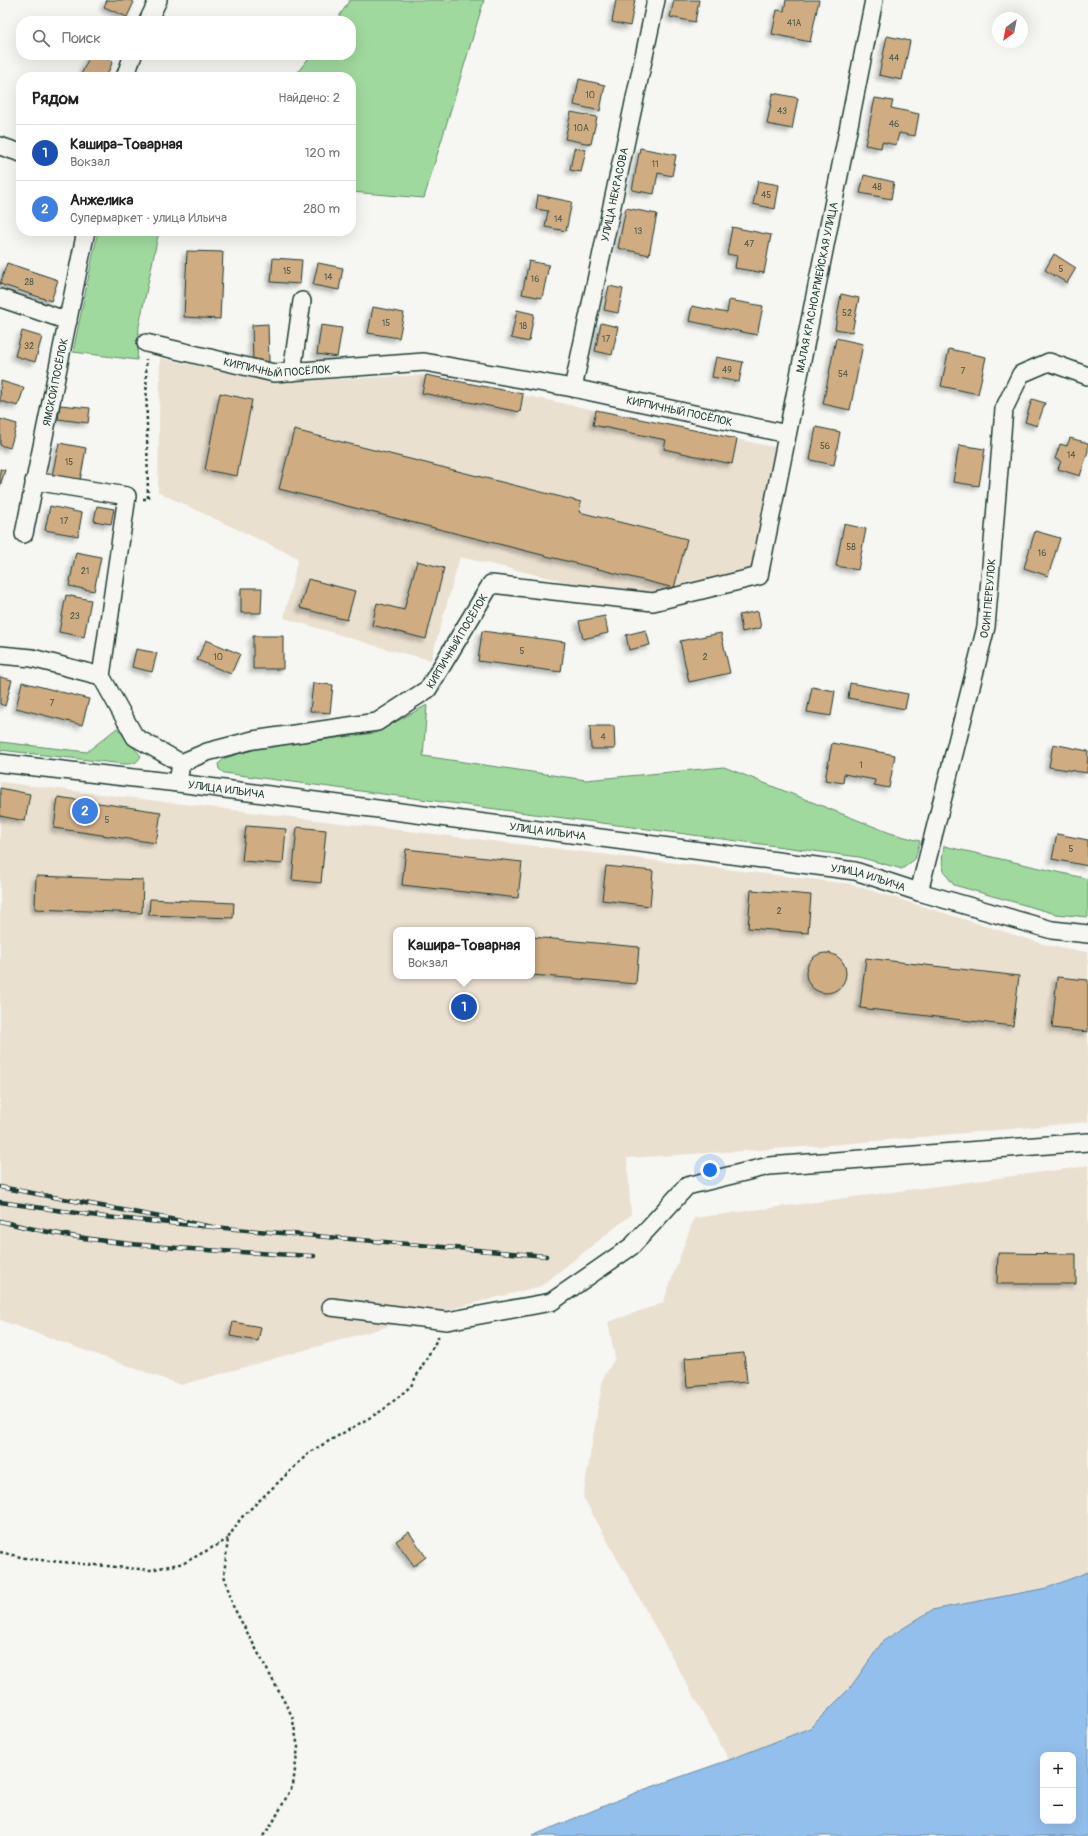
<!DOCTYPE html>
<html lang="ru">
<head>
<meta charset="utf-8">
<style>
  body { margin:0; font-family:Pangolin,sans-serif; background:#f6f6f6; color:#222 }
  .controls { position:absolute; right:12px; bottom:12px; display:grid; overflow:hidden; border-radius:8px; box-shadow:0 4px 16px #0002 }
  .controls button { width:36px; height:36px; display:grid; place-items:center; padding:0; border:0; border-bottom:1px solid #e0e0e0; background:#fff; color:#222; font:20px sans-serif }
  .compass { position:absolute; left:992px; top:12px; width:36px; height:36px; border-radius:50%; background:#fff; box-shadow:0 4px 16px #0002; rotate:212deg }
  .you { position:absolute; left:710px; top:1170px; width:14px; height:14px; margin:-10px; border:3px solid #fff; border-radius:50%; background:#1a73e8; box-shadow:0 0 0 6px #1a73e833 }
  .badge { display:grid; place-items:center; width:26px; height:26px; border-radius:50%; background:#1f3d34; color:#fff; font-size:13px; font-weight:700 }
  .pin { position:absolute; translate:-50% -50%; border:2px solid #fff; box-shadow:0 1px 4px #0006 }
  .popup { position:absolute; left:393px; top:927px; width:142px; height:52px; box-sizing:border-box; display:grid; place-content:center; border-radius:8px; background:#fff; filter:drop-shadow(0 1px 3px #0005); font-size:13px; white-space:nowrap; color:#767676 }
  .popup b { font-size:15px; color:#222 }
  .popup::after { content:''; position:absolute; left:50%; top:100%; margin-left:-8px; border:8px solid transparent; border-top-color:#fff }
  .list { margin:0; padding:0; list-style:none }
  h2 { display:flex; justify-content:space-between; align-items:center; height:52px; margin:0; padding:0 16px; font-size:17px }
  h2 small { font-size:13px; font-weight:400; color:#767676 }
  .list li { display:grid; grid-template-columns:26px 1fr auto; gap:12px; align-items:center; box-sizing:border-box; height:56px; padding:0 16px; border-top:1px solid #e0e0e0 }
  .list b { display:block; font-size:15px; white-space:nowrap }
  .list p { margin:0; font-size:13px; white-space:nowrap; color:#767676 }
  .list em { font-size:13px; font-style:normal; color:#767676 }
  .icon { flex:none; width:22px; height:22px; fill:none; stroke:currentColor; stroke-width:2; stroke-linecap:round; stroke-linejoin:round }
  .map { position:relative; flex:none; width:1088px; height:1836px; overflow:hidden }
  .search { position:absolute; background:#fff; box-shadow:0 4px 16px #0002; left:16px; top:16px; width:340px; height:44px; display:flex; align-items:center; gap:10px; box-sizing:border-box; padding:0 14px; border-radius:16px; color:#767676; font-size:15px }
  .panel { position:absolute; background:#fff; box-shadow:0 4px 16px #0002; left:16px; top:72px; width:340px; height:164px; border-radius:16px }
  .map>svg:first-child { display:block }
</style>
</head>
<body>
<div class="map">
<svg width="1088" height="1836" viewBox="0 0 1088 1836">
  <defs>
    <filter id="shadow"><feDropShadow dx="-3.5" dy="3.5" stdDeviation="2" flood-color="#0004"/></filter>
  </defs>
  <rect width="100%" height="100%" fill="#f6f6f2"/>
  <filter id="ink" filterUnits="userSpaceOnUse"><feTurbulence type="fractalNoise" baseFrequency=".025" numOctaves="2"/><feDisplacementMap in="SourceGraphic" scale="8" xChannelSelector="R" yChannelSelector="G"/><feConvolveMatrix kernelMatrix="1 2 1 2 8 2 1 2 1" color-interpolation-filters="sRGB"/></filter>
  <g filter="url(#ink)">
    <path fill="#eae0d0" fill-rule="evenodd" d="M160,358L274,382L426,375L784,449L759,576L653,602L460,557L431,660L390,650L284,618L298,558L158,492Z
      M0,782L850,884L1047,945L1088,952V1122L819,1146L627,1158L631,1215L541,1286L443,1311L181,1385L0,1320ZM396,930H532V976H396Z
      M1088,1165V1572L1047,1588L932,1610L883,1641L850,1688L810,1728L729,1760L583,1497L603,1378L615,1358L608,1322L663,1303L694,1218L1081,1167Z"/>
    <path fill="#a0d99e" stroke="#608b69" d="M350,0H484L424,198L351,192V77H294L311,55H351V21H336Z
      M98,231H159L139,326L137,360L73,352Z
      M427,705L423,756L586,780L724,767L890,833L920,841L915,859L902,869L859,857L224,773L219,769L218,764L225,758L258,748L375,733Z
      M117,728L141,756C137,764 132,764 124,764L0,750V742L87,752Z
      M944,846L1088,879V917L1056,914L954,885C941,870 941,865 944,846Z"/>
    <path fill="#93bfec" stroke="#658ba2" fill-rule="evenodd" d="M1088,1572V1836H532L640,1791L729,1760L810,1728L850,1688L883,1641L932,1610L1047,1588ZM1043,1755H1073V1821H1043Z"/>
    <path fill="#cfac82" stroke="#1f3d34" filter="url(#shadow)" d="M107,0H130L134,2L127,17L104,7Z
      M616,0H635L630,26L612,22Z
      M674,0H699L695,22L670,17Z
      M786,0H819L810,42L772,34L777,10L784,11Z
      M887,36L910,41L902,80L879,75Z
      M90,55H99L113,61L106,77H80Z
      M579,79L605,85L600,111L574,105Z
      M773,93L798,98L792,129L767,124Z
      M875,98L893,101L891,108L919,114L915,136L899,133L896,145L882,142L881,148L865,145Z
      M571,112L597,117L591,144L565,139Z
      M574,148L586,150L581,172L570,170Z
      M640,148L676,155L672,176L658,173L654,194L632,190Z
      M864,175L894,182L891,199L860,193Z
      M758,181L779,185L775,209L753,204Z
      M538,195L572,202L566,231L545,227L548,211L536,209Z
      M626,208L657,214L649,255L618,248Z
      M732,227L771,235L764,273L735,268L737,256L727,254Z
      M187,251L223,252L220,319L184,317Z
      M1054,254L1076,268L1067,283L1045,270Z
      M273,258L302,260L300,284L271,282Z
      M529,261L549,265L542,298L522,294Z
      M7,263L58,280L51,301L0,284Z
      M318,263L343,268L339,290L313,285Z
      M609,286L623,289L618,313L604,310Z
      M841,294L859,298L852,332L835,329Z
      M729,300L763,306L757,335L689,321L692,306L727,313Z
      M373,307L404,313L399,338L368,333Z
      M517,310L534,314L529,342L511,338Z
      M601,323L618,327L612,355L595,351Z
      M268,324L269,362H253L252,325Z
      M321,325L342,328L337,357L317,354Z
      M22,331L42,337L35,362L15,356Z
      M836,338L863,344L850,410L823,404Z
      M949,349L986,357L978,394L941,386Z
      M716,357L743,362L739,382L712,377Z
      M426,375L523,394L520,412L422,393Z
      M1,381L24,388L18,406L0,401Z
      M220,393L252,400L237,476L205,470Z
      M1032,399L1045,403L1037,426L1025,422Z
      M60,405L90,408L88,423L58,419Z
      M596,410L737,439L732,464L664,449L666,440L593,425Z
      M0,419L17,424L10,448L0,445Z
      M816,427L840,432L834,465L810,460Z
      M294,430L581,502L579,512L687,539L674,588L279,489Z
      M1070,438L1088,443V451L1080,476L1058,469L1061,461L1055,459L1060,444L1067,446Z
      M59,443L86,448L80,481L52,476Z
      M959,445L985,449L979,486L953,482Z
      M0,469L5,470L0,486Z
      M50,506L82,513L78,536L45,530Z
      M97,506L114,509L111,524L94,521Z
      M844,524L866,529L858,570L836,566Z
      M1035,531L1060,538L1048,576L1024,568Z
      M76,552L101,557L94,591L69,586Z
      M417,561L444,568L426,639L372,625L377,603L404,610Z
      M308,579L355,591L347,620L300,608Z
      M241,588H262L261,613H241Z
      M66,595L91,600L84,637L59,632Z
      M758,611L761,628L742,632L739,615Z
      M605,616L608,633L583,639L579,621Z
      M646,630L650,645L629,650L626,635Z
      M482,631L565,642L561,672L478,661Z
      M721,633L730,673L689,682L680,641Z
      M253,636H283V669H253Z
      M206,640L240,654L231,674L197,660Z
      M136,649L157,653L152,672L132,667Z
      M0,677L12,680L5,706L0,704Z
      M22,682L89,699L82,725L16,708Z
      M313,683L333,685L330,713L310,711Z
      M850,683L908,694L905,709L848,698Z
      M812,687L835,691L831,716L807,712Z
      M590,726H614L615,749H591Z
      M832,743L895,755L889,788L874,785L875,780L844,774L843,783L825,780Z
      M1053,744L1088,751L1087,773L1049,767Z
      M0,788L30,794L25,821L0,816Z
      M58,797L161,812L156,843L54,828Z
      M246,826L286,829L283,864L242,861Z
      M297,827L326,830L321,883L292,880Z
      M1057,834L1088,840V866L1052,859Z
      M406,849L522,862L518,898L402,885Z
      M606,866L653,871L650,906L602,900Z
      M36,876L143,880L142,913L35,909Z
      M751,890L811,895L808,933L748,928Z
      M150,899L234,903L233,918L149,915Z
      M532,937L639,947L636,984L532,975Z
      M806 973a20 20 0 1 1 40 0a20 20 0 1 1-40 0Z
      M866,958L1019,976L1013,1026L860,1008Z
      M1057,977L1088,980V1032L1052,1028Z
      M998,1253L1076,1254V1284H997Z
      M233,1322L261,1327L258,1341L230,1336Z
      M744,1353L747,1382L687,1387L685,1358Z
      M409,1532L426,1557L414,1566L396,1541Z"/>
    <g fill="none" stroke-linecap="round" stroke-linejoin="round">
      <g stroke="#1f3d34" stroke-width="20">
        <g id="minor">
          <path d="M148,21L158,0"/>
          <path d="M125,77L133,55"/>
          <path d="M0,146L21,153"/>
          <path d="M0,298L68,321"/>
          <path id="s1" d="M146,343L274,373L424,362L573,388L787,434"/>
          <path d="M292,372L302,301"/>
          <path id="s2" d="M573,388L656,0"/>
          <path d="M34,481L127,496L101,676L135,737L181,763"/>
          <path id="s3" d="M24,534L86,231"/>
          <path d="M0,655L32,658L101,676"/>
          <path id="s4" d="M0,763L178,783L855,871L919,892L1052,930L1088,934"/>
          <path id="s5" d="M178,783L181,763L207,752L253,740L377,722L428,689L491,584L653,602L759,576L874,0"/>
          <path id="s6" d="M919,892L986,627L1004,409L1021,374L1049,362L1088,376"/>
          <path d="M331,1307L447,1321L551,1302L632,1246L687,1186L769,1166L1088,1142"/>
        </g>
      </g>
      <path stroke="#1f3d34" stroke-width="2.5" stroke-dasharray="3 3" stroke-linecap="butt" d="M143,499H148L146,359
        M0,1552L29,1559L150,1570L184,1563L228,1539
        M263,1836L272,1824L293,1785L298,1747L292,1716L233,1606L224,1575L228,1538L241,1518L310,1452L383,1410L411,1386L439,1336"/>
      <use href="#minor" stroke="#f6f6f2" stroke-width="17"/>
      <g stroke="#1f3d34" stroke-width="4.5">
        <path id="rail" d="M0,1187L213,1227L105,1217L0,1202
          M0,1221C102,1248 209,1250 314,1256
          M213,1227L546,1256"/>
      </g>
      <use href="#rail" stroke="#f6f6f2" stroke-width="3" stroke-dasharray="9" stroke-linecap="butt"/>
    </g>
  </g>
  <g text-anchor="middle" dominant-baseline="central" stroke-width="3" stroke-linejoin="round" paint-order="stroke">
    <g font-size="9" fill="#4b5948">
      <text x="794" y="23">41А</text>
      <text x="894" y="58">44</text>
      <text x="590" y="95">10</text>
      <text x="782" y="111">43</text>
      <text x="894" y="124">46</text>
      <text x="581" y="128">10А</text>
      <text x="655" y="164">11</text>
      <text x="877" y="187">48</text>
      <text x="766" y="195">45</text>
      <text x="558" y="219">14</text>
      <text x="638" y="231">13</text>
      <text x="749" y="244">47</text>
      <text x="1061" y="269">5</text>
      <text x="287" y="271">15</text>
      <text x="328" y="277">14</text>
      <text x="535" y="279">16</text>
      <text x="29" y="282">28</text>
      <text x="847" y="313">52</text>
      <text x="386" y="323">15</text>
      <text x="523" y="326">18</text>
      <text x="606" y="339">17</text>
      <text x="29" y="346">32</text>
      <text x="727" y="370">49</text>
      <text x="963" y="371">7</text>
      <text x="843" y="374">54</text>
      <text x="825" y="446">56</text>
      <text x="1071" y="455">14</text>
      <text x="69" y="462">15</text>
      <text x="64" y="521">17</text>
      <text x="851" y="547">58</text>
      <text x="1042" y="553">16</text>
      <text x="85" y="571">21</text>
      <text x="75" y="616">23</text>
      <text x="522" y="651">5</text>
      <text x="218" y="657">10</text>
      <text x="705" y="657">2</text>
      <text x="52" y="703">7</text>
      <text x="603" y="737">4</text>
      <text x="861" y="765">1</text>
      <text x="107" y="820">5</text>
      <text x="1071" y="849">5</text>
      <text x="779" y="911">2</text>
    </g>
    <g font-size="11" fill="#1f3d34" stroke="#f6f6f2">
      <text stroke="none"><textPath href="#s2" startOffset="198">УЛИЦА НЕКРАСОВА</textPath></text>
      <text stroke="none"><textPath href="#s5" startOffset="971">МАЛАЯ КРАСНОАРМЕЙСКАЯ УЛИЦА</textPath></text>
      <text stroke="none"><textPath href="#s1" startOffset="134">КИРПИЧНЫЙ ПОСЁЛОК</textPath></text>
      <text stroke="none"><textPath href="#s3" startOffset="155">ЯМСКОЙ ПОСЁЛОК</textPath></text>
      <text stroke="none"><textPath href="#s1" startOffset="542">КИРПИЧНЫЙ ПОСЁЛОК</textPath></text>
      <text stroke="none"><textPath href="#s6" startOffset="302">ОСИН ПЕРЕУЛОК</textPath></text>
      <text stroke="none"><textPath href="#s5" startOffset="338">КИРПИЧНЫЙ ПОСЁЛОК</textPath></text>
      <text stroke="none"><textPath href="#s4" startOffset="228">УЛИЦА ИЛЬИЧА</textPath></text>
      <text stroke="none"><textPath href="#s4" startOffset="552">УЛИЦА ИЛЬИЧА</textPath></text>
      <text stroke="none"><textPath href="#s4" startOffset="876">УЛИЦА ИЛЬИЧА</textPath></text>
    </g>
  </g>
</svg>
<div class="controls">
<button>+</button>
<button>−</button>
</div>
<svg class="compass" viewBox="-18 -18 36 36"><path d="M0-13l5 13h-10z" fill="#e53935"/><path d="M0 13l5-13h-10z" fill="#767676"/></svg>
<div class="you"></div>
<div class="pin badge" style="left:464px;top:1007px;background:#1a4fb4">1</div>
<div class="popup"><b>Кашира-Товарная</b>Вокзал</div>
<div class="pin badge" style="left:85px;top:811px;background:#3f7fe0">2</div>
<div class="search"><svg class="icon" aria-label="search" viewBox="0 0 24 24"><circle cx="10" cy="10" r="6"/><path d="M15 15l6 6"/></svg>Поиск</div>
<section class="panel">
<h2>Рядом<small>Найдено: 2</small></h2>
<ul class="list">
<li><span class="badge" style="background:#1a4fb4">1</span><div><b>Кашира-Товарная</b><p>Вокзал</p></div><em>120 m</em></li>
<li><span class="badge" style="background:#3f7fe0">2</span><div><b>Анжелика</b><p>Супермаркет · улица Ильича</p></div><em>280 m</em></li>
</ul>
</section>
</div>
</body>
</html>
